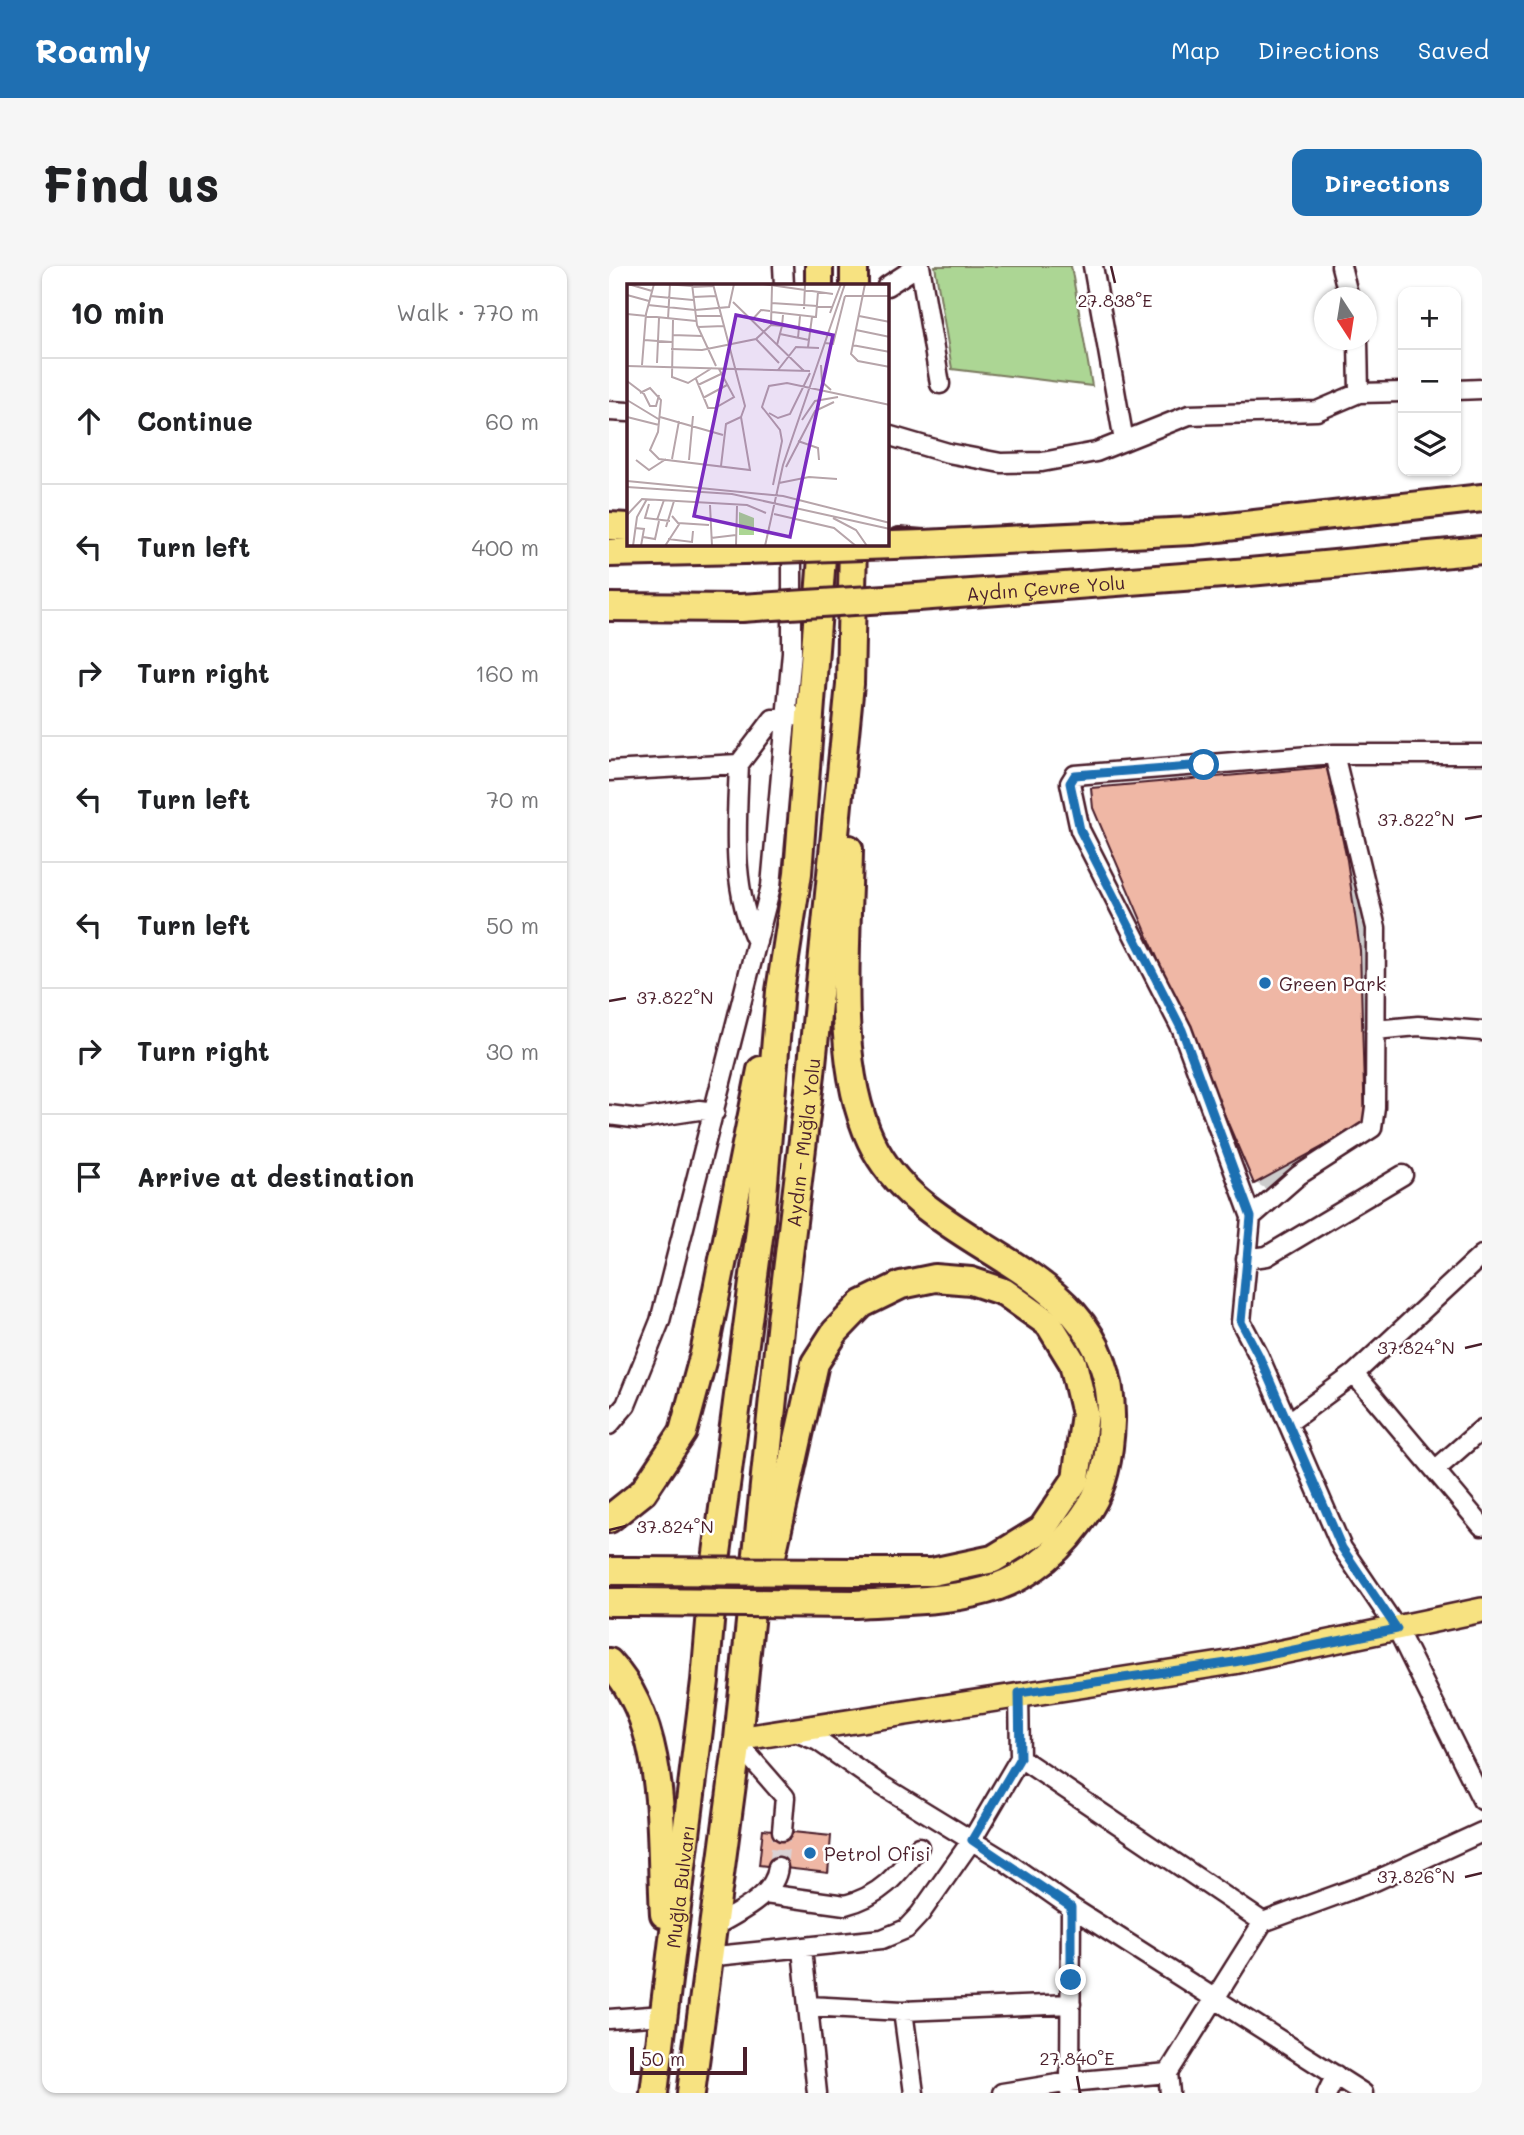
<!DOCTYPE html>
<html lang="en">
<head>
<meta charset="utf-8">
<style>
  body { margin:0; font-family:Mali,sans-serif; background:#f6f6f6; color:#202124 }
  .controls { position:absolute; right:21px; top:21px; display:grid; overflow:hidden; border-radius:14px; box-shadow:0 2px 5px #0004 }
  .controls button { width:63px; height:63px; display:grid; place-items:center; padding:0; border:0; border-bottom:2px solid #e0e0e0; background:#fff; color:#202124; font:35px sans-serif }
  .compass { position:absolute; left:705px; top:21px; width:63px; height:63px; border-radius:50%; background:#fff; box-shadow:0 2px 5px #0004; rotate:168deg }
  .scale { position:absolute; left:21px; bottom:18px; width:117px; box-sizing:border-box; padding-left:7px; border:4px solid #4a1f2b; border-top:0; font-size:19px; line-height:24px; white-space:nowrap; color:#4a1f2b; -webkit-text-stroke:5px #fff; paint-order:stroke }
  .stop { position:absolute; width:21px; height:21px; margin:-16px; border:5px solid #1f6fb2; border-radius:50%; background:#fff }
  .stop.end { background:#1f6fb2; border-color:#fff; box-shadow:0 2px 7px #0008 }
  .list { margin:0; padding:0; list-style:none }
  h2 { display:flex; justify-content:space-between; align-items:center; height:91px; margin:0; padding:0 28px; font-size:30px }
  h2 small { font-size:23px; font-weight:400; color:#757577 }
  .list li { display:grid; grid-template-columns:46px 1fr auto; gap:21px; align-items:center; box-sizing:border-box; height:126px; padding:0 28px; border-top:2px solid #e0e0e0 }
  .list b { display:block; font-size:26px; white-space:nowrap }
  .list em { font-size:23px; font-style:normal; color:#757577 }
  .icon { flex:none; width:38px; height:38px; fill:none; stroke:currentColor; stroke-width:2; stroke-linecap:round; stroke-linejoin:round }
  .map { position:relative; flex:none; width:873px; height:1827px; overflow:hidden; border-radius:14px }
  header { display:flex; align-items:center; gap:42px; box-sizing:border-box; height:98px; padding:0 35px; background:#1f6fb2; color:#fff }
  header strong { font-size:33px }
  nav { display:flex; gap:38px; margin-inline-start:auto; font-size:24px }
  .intro { display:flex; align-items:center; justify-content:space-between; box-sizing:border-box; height:168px; padding:0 42px }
  h1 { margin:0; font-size:49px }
  .button { padding:18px 32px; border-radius:14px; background:#1f6fb2; color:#fff; font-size:24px; font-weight:700 }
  main { display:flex; gap:42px; padding:0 42px }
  aside { flex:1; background:#fff; border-radius:14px; box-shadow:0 2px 5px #0004 }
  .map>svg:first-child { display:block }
</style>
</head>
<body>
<header>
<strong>Roamly</strong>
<nav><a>Map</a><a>Directions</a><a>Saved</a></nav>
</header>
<div class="intro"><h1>Find us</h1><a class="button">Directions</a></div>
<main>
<aside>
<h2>10 min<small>Walk · 770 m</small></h2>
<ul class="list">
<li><svg class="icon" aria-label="ahead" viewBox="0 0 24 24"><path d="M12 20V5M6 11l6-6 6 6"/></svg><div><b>Continue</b></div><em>60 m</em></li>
<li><svg class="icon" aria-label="left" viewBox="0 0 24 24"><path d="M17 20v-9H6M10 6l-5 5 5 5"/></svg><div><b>Turn left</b></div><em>400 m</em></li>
<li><svg class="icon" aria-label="right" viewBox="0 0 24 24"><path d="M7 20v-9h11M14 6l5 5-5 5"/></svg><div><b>Turn right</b></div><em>160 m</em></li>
<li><svg class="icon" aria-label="left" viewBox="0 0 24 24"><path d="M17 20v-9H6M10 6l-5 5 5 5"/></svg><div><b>Turn left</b></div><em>70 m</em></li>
<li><svg class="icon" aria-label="left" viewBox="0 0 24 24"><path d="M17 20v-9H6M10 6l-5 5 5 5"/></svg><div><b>Turn left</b></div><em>50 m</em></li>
<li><svg class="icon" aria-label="right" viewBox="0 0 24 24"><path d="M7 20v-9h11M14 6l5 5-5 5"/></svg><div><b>Turn right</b></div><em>30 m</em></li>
<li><svg class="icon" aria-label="arrive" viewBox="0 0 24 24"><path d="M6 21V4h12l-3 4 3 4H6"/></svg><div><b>Arrive at destination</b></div></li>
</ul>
</aside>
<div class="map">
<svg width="873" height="1827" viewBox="0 0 873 1827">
  <rect width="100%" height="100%" fill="#fff"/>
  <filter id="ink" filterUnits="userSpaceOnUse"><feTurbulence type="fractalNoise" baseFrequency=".0143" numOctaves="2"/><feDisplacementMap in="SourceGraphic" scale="14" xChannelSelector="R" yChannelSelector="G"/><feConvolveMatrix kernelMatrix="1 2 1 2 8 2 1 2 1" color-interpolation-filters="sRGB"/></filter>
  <g filter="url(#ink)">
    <path fill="#acd694" stroke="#7b7a60" stroke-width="2" d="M326,0H462L483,120L343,103Z"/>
    <path fill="#0003" d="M718,503L734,512L767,693L771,867L662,926L647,917L486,542Z
      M221,1572V1607L153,1599Z"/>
    <path fill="#efb7a5" stroke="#4a1f2b" stroke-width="2" d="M718,501L738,594L751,684L756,858L645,918L484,542L482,522Z
      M154,1563L222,1570L219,1607L150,1599Z"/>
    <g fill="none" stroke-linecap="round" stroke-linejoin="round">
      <path stroke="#dbd2d5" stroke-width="18" stroke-dasharray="18 9" stroke-linecap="butt" d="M169,1601L173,1565"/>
      <g stroke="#4a1f2b" stroke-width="23">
        <path id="minor" d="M174,0L175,19
          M311,0L331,118
          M484,0L515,175
          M732,0L740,32
          M278,20L309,0
          M749,74L750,127
          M847,124L873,123
          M0,145L19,146
          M278,169L339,187L392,197L433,196L487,186L580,149L708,145L750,127L794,126
          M725,488L767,662L766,841L763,862L690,909L642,951L632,1056L650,1090L733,1282L788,1363L873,1534
          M130,498C128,557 121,621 148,676
          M0,505L130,498L164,453L188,450
          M766,764L809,760L873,765
          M0,849L31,853L90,844L106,846
          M642,951L573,764L471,564L461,517L466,509L725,488H873
          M873,989L745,1108L873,1260
          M637,993L658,990L794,909
          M679,1157L745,1108
          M0,1159L17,1139L51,1055L162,620L183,386V278
          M826,1204L873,1163
          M184,1465L209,1475L272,1519L396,1595L462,1641L754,1827
          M128,1476L176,1531L173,1565
          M411,1492L654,1656
          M156,1628L236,1639C272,1630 288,1609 310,1581
          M101,1663C125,1648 166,1632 169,1601
          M193,1683L208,1827
          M97,1691L273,1673L297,1663L311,1648L363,1574L411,1492L410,1427
          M199,1740L294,1745L462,1738
          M294,1745L305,1827
          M0,1753L54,1749
          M393,1827L461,1816L462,1641
          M461,1827V1816L559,1807
          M561,1827L559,1807L654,1656L766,1615L873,1566
          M718,1827L727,1809"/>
      </g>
      <g stroke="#4a1f2b" stroke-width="28">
        <path id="major" d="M129,1473L625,1396L873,1344"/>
      </g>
      <g stroke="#4a1f2b" stroke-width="32">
        <g id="highway">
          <path d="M210,0V19"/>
          <path d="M245,0V19"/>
          <path d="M0,260L19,261"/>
          <path d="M290,276L314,278L583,265L873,232"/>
          <path d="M0,287L135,284"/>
          <path id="s1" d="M309,331L640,306L873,284"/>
          <path d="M0,341L132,342"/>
          <path d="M240,583C239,671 224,795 262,875C318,994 506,993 502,1155C501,1184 497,1216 481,1241C419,1338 349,1332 246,1338"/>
          <path d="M0,1253L34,1226L74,1166L95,1088L152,804"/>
          <path d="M162,1294L206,1097L226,1066L253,1038L292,1019L326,1012L362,1015L395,1026L440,1058L464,1097L476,1148L467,1213L433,1263L384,1293L323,1306H246"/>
          <path d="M0,1305H22"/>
          <path d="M0,1336H24"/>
          <path d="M0,1396C60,1461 50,1566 55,1648"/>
          <path id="s2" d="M45,1827L96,1415L105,1310L151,964L171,725L189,607L214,278"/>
          <path id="s3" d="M82,1827L129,1473L172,1054L202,808L241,418L244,278"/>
        </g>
      </g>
      <use href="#minor" stroke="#fff" stroke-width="18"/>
      <use href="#major" stroke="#f7e281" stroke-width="23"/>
      <use href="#highway" stroke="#f7e281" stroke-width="26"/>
      <g stroke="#4a1f2b" stroke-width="32" stroke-linecap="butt">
        <path id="highway-bridge" d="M135,284L314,278
          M132,342L309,331
          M22,1305L246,1306
          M24,1336L246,1338"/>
      </g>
      <use href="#highway-bridge" stroke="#f7e281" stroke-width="26"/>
    </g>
  </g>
  <g fill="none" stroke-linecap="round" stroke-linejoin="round" filter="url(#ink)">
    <path stroke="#1f6fb2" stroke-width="9" d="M462,1714V1641L363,1574L411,1492L410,1427L625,1396L788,1363L733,1282L650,1090L632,1056L642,951L573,764L471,564L461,517L466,509L595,499"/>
  </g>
  <path fill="none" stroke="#4a1f2b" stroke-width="2.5" d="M502,0L506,17M856,553L873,550M0,735L17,732M856,1082L873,1078M0,1264L17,1260M856,1611L873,1607M468,1810L471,1827"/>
  <g fill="#1f6fb2" stroke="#fff" stroke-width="2.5">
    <circle cx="656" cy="717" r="7"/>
    <circle cx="201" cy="1587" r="7"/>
  </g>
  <g text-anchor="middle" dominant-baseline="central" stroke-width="5" stroke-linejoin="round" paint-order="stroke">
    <g font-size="19" fill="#4a1f2b" stroke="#fff">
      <text stroke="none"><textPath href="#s1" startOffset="128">Aydın Çevre Yolu</textPath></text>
      <text stroke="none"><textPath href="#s3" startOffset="957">Aydın - Muğla Yolu</textPath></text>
      <text stroke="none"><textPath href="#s2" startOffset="208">Muğla Bulvarı</textPath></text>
    </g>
    <g font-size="19" fill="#4a1f2b" stroke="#fff" text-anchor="start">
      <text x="670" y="717">Green Park</text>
      <text x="215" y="1587">Petrol Ofisi</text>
    </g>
  </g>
  <g transform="translate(18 18)">
    <rect width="262" height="262" fill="#fff"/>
    <path d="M112,228L127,234V251H112Z" fill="#acd694"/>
    <path fill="none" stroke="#b7a5aa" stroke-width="2" d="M1,0L25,7M37,0L65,2M65,0L70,41L89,82M86,0L118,122L114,133L99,140L94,182M136,0L206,10M238,0L224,70L231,77L263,83M65,3L87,2M0,11L22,17M23,12L66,16M218,12H263M66,13L89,12M106,18L177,87M144,19L206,23M21,21L68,26L102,23L107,0M177,25L178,0M145,28L189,33L191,8M203,29L214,0M0,30L69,37M69,32H95M232,32L263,38M41,35L43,0M46,36L45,93L61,99L85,84M125,36L134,26L143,27M144,41L155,42L156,31M71,43L97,42M229,46L263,53M153,50L182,56M45,51L75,52M171,54L173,32M129,55L152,79M17,56L45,58M198,59L206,60L218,12M150,61L155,42L172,43M225,61L263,68M181,63L185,33M44,65L75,66L129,55L144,41L145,2M30,79L32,34M15,81L19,30L27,0M194,81L195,98L204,106M0,82L183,87M151,86L169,63L192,64M69,95L81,124H88L107,113L92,85M0,97L17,110L23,122H29L32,111M71,101L94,90M13,109L23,104L34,116L31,148L23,166L32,175L123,186L114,133M76,114L100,101M0,116L33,136M142,129L151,134L163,130L183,89M0,133L32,141M33,133L96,151M175,136L188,117L211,113M171,157L191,164L192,176M45,175L52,137M9,176L22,186L39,175M62,176L66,132M159,183L188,127L207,118M0,197L156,212L263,239M152,199L182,193L210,195M146,201L155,157L153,146L135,123L142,102L160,99L263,121M0,203L105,210L263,245M22,220L18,234L43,237M83,221L85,262M147,230L207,244L229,262M0,231L15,215L120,221L139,229M45,232L51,239L82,241M206,234L229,246L240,262M30,236L37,216M39,243L47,217M8,244L17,245L14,262M16,253L28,255L32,237M84,254L109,251M41,255L65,258L66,247M6,262L10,233L20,215M38,262L53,239M109,262L110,222M138,262L156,181L218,0"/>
    <path fill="#7b2cbf" fill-opacity="0.15" stroke="#7b2cbf" stroke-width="3.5" d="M109,31L206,51L163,253L67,232Z"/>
    <rect width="262" height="262" fill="none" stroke="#4a1f2b" stroke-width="3.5"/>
  </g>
  <g font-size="18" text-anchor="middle" fill="#4a1f2b" stroke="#fff" stroke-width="5" stroke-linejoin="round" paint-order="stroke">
    <text x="506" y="41">27.838°E</text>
    <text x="807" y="560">37.822°N</text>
    <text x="66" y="738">37.822°N</text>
    <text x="807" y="1088">37.824°N</text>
    <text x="66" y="1267">37.824°N</text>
    <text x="807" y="1617">37.826°N</text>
    <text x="468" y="1799">27.840°E</text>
  </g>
</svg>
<div class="controls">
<button>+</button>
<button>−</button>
<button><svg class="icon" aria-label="layers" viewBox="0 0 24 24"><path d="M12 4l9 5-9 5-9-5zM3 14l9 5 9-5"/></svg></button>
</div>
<svg class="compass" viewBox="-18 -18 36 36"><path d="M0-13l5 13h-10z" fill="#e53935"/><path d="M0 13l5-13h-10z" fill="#757577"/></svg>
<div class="scale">50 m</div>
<div class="stop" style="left:595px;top:499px"></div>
<div class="stop end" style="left:462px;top:1714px"></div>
</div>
</main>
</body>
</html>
